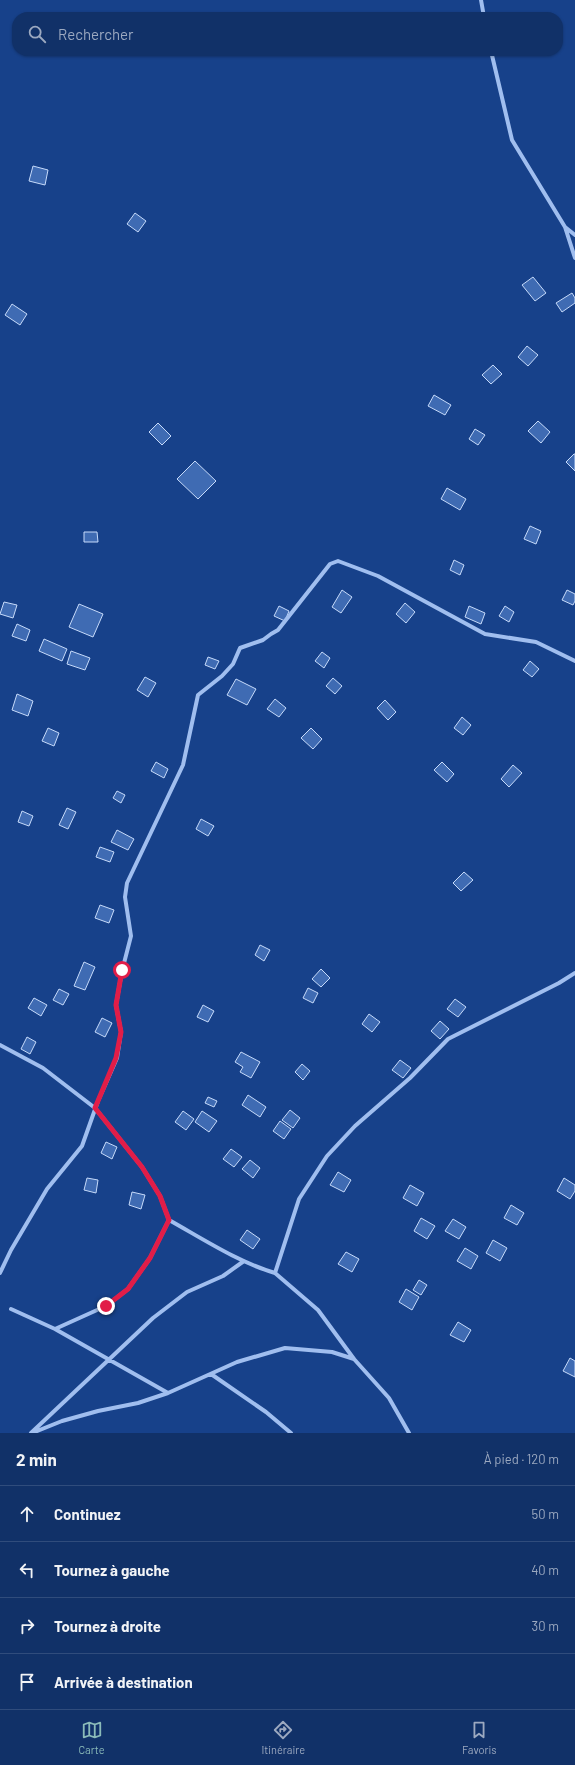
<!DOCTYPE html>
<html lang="fr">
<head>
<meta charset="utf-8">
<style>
  body { margin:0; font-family:Barlow,sans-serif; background:#1e3d71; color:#f1f3f6 }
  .stop { position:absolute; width:12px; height:12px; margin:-9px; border:3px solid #e11d48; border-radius:50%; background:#fff }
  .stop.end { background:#e11d48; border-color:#fff; box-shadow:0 1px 4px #0008 }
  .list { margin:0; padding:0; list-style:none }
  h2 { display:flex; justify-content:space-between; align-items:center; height:52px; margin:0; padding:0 16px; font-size:17px }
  h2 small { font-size:13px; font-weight:400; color:#9ca9c0 }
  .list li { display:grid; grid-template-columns:26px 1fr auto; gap:12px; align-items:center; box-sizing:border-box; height:56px; padding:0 16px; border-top:1px solid #304c7c }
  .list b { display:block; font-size:15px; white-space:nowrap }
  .list em { font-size:13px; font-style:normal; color:#9ca9c0 }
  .icon { flex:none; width:22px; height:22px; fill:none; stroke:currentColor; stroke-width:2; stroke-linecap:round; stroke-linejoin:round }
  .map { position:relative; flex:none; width:575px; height:1433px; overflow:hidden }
  .search { position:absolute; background:#113168; box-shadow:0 1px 3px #0004; left:12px; right:12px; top:12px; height:44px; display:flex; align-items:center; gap:10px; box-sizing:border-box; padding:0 14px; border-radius:16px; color:#9ca9c0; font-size:15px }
  .sheet { height:276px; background:#113168 }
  nav { display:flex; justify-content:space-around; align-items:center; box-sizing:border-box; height:56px; border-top:1px solid #304c7c; background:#113168; font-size:11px; color:#9ca9c0 }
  nav a { display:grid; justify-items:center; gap:2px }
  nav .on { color:#8bbbb9 }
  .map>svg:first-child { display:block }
</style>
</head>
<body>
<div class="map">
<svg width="575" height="1433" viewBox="0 0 575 1433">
  <rect width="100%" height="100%" fill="#17418a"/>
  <path fill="#3f6bb3" stroke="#c6dafa" d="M33,166L48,170L45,185L29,181Z
    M135,213L146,221L138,232L127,224Z
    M533,277L546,293L535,301L522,285Z
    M572,293L575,298V303L562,312L556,303Z
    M12,304L27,314L20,325L5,315Z
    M527,346L538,355L528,366L518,357Z
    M493,365L502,374L491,384L482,375Z
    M434,395L451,405L445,415L428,406Z
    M538,421L550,432L541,443L528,431Z
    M158,423L171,436L162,445L149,432Z
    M475,429L485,435L478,445L469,439Z
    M574,454H575V471L566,462Z
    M195,461L216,481L198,499L177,479Z
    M447,488L466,499L460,510L441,499Z
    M530,526L541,531L536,544L524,539Z
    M84,532H97L98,542H84Z
    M454,560L464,565L460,575L450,570Z
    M342,590L352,597L341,613L332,607Z
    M567,590L575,594V601L573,605L562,600Z
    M4,602L17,605L13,618L0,614Z
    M405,603L415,612L406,623L396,614Z
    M79,604L103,614L93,637L69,627Z
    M279,606L289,611L285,621L274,616Z
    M469,606L485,613L481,624L465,617Z
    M505,606L514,612L509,622L499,616Z
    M17,624L30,630L26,641L12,636Z
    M44,639L67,649L62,661L39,651Z
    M71,651L90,658L85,670L67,664Z
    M322,652L330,658L324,668L315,661Z
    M208,657L219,661L215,669L205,665Z
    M530,661L539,669L532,677L523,670Z
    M145,677L156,683L148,697L137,690Z
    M333,678L342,686L335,694L326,686Z
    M236,679L256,689L247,705L227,695Z
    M17,694L33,701L28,716L12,710Z
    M275,699L286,708L279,717L267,709Z
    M385,700L396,712L388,720L377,708Z
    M462,717L471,725L463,735L454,728Z
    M48,728L59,733L54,746L42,741Z
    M311,728L322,739L313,749L301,738Z
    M156,762L168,769L164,778L151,771Z
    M442,762L454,774L447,782L434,770Z
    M513,765L522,773L509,787L501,779Z
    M117,791L125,795L121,803L113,798Z
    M67,808L76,812L68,829L59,825Z
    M22,811L33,816L29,826L18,822Z
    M201,819L214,826L208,836L196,829Z
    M117,830L134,839L128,850L111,842Z
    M100,847L114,852L110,862L96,857Z
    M464,872L473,880L461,891L453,883Z
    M100,905L114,910L109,923L95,918Z
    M260,945L270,950L264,961L255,955Z
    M84,962L95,967L85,990L74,986Z
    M321,969L330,978L321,987L312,979Z
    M308,988L318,993L313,1003L303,998Z
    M59,989L69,994L63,1005L53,1000Z
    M34,998L47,1005L41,1016L28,1008Z
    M455,999L466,1007L458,1017L447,1009Z
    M203,1005L214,1011L208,1022L197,1017Z
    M369,1014L380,1022L372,1032L362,1024Z
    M102,1018L112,1023L105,1037L95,1032Z
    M440,1021L449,1029L440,1039L431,1031Z
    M27,1037L36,1042L30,1054L21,1049Z
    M241,1052L260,1062L251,1078L240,1072L243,1067L235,1062Z
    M400,1060L411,1068L403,1078L392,1070Z
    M302,1064L310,1071L303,1080L295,1072Z
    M248,1095L266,1107L260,1117L242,1105Z
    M208,1097L217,1101L214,1107L205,1103Z
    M290,1110L300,1118L293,1128L282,1120Z
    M183,1111L194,1119L186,1130L175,1122Z
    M202,1111L217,1121L209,1132L195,1122Z
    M280,1121L291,1129L284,1139L273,1131Z
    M106,1142L117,1147L112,1159L101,1153Z
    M231,1149L242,1157L234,1167L223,1159Z
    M250,1160L260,1168L253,1178L242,1169Z
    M338,1172L351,1180L344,1192L330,1185Z
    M87,1178L98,1180L96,1193L84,1190Z
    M564,1178L575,1185V1191L570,1199L557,1191Z
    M410,1185L424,1193L417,1206L403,1198Z
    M132,1192L145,1195L141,1209L129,1205Z
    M511,1205L524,1213L517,1225L504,1218Z
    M421,1218L435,1226L427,1239L414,1231Z
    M453,1219L466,1227L459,1239L445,1231Z
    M247,1230L260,1239L253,1249L240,1240Z
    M493,1240L507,1248L500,1261L486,1253Z
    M465,1248L478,1256L471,1269L457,1261Z
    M346,1252L359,1259L352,1272L338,1264Z
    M419,1280L427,1285L421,1295L413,1290Z
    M406,1289L419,1297L412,1310L399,1302Z
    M458,1322L471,1330L464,1342L450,1335Z
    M570,1358L575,1361V1377L563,1371Z"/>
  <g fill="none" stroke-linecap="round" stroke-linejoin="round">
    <path stroke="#a0beef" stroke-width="4" d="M481,0L484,17
      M491,51L512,140L565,227L575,258
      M565,227L575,235
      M0,1045L43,1068L95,1108L142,1167L160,1196L169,1220
      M0,1273L11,1250L47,1189L82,1146L98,1101L117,1058L121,1032L116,1005L122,971L131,936L125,897L127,883L183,765L198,695L222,676L233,664L240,648L263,640L271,634L278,630L330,564L338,561L378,576L485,634L536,642L575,661
      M275,1273L318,1310L354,1359L389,1398L409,1433
      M11,1309L55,1329L168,1393
      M55,1329L106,1306L128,1289L150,1258L169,1220C203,1239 238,1262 275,1273L299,1199L327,1156L355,1126L410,1078L448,1039L559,983L575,973
      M211,1374L266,1412L291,1433
      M31,1433L153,1318L187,1292L223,1276L244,1261
      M32,1433L62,1421L98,1411L138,1403L168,1393L237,1362L285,1348L332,1352L354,1359"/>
  </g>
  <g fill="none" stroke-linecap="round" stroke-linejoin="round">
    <path stroke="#e11d48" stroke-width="5" d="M106,1306L128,1289L150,1258L169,1220L160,1196L142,1167L95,1108L116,1058L121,1032L116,1005L122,970"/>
  </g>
</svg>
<div class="stop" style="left:122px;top:970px"></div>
<div class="stop end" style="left:106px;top:1306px"></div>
<div class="search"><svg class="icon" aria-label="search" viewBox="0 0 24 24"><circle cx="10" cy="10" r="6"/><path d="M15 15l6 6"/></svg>Rechercher</div>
</div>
<section class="sheet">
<h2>2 min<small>À pied · 120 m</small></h2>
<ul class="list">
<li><svg class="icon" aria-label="ahead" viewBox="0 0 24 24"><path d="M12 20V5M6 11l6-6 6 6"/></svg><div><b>Continuez</b></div><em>50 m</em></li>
<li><svg class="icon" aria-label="left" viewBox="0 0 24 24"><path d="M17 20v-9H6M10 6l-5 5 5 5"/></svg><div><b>Tournez à gauche</b></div><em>40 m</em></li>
<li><svg class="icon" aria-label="right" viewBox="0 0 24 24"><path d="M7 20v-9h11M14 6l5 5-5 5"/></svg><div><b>Tournez à droite</b></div><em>30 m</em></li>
<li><svg class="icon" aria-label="arrive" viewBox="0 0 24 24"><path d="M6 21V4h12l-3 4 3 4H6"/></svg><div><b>Arrivée à destination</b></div></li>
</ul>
</section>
<nav>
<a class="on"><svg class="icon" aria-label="map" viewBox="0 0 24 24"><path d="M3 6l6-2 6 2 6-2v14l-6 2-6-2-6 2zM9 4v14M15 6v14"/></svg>Carte</a>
<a><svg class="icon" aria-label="directions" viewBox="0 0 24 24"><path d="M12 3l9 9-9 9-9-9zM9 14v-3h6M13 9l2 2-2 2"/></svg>Itinéraire</a>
<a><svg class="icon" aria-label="saved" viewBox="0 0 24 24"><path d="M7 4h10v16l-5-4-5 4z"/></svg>Favoris</a>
</nav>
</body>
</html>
